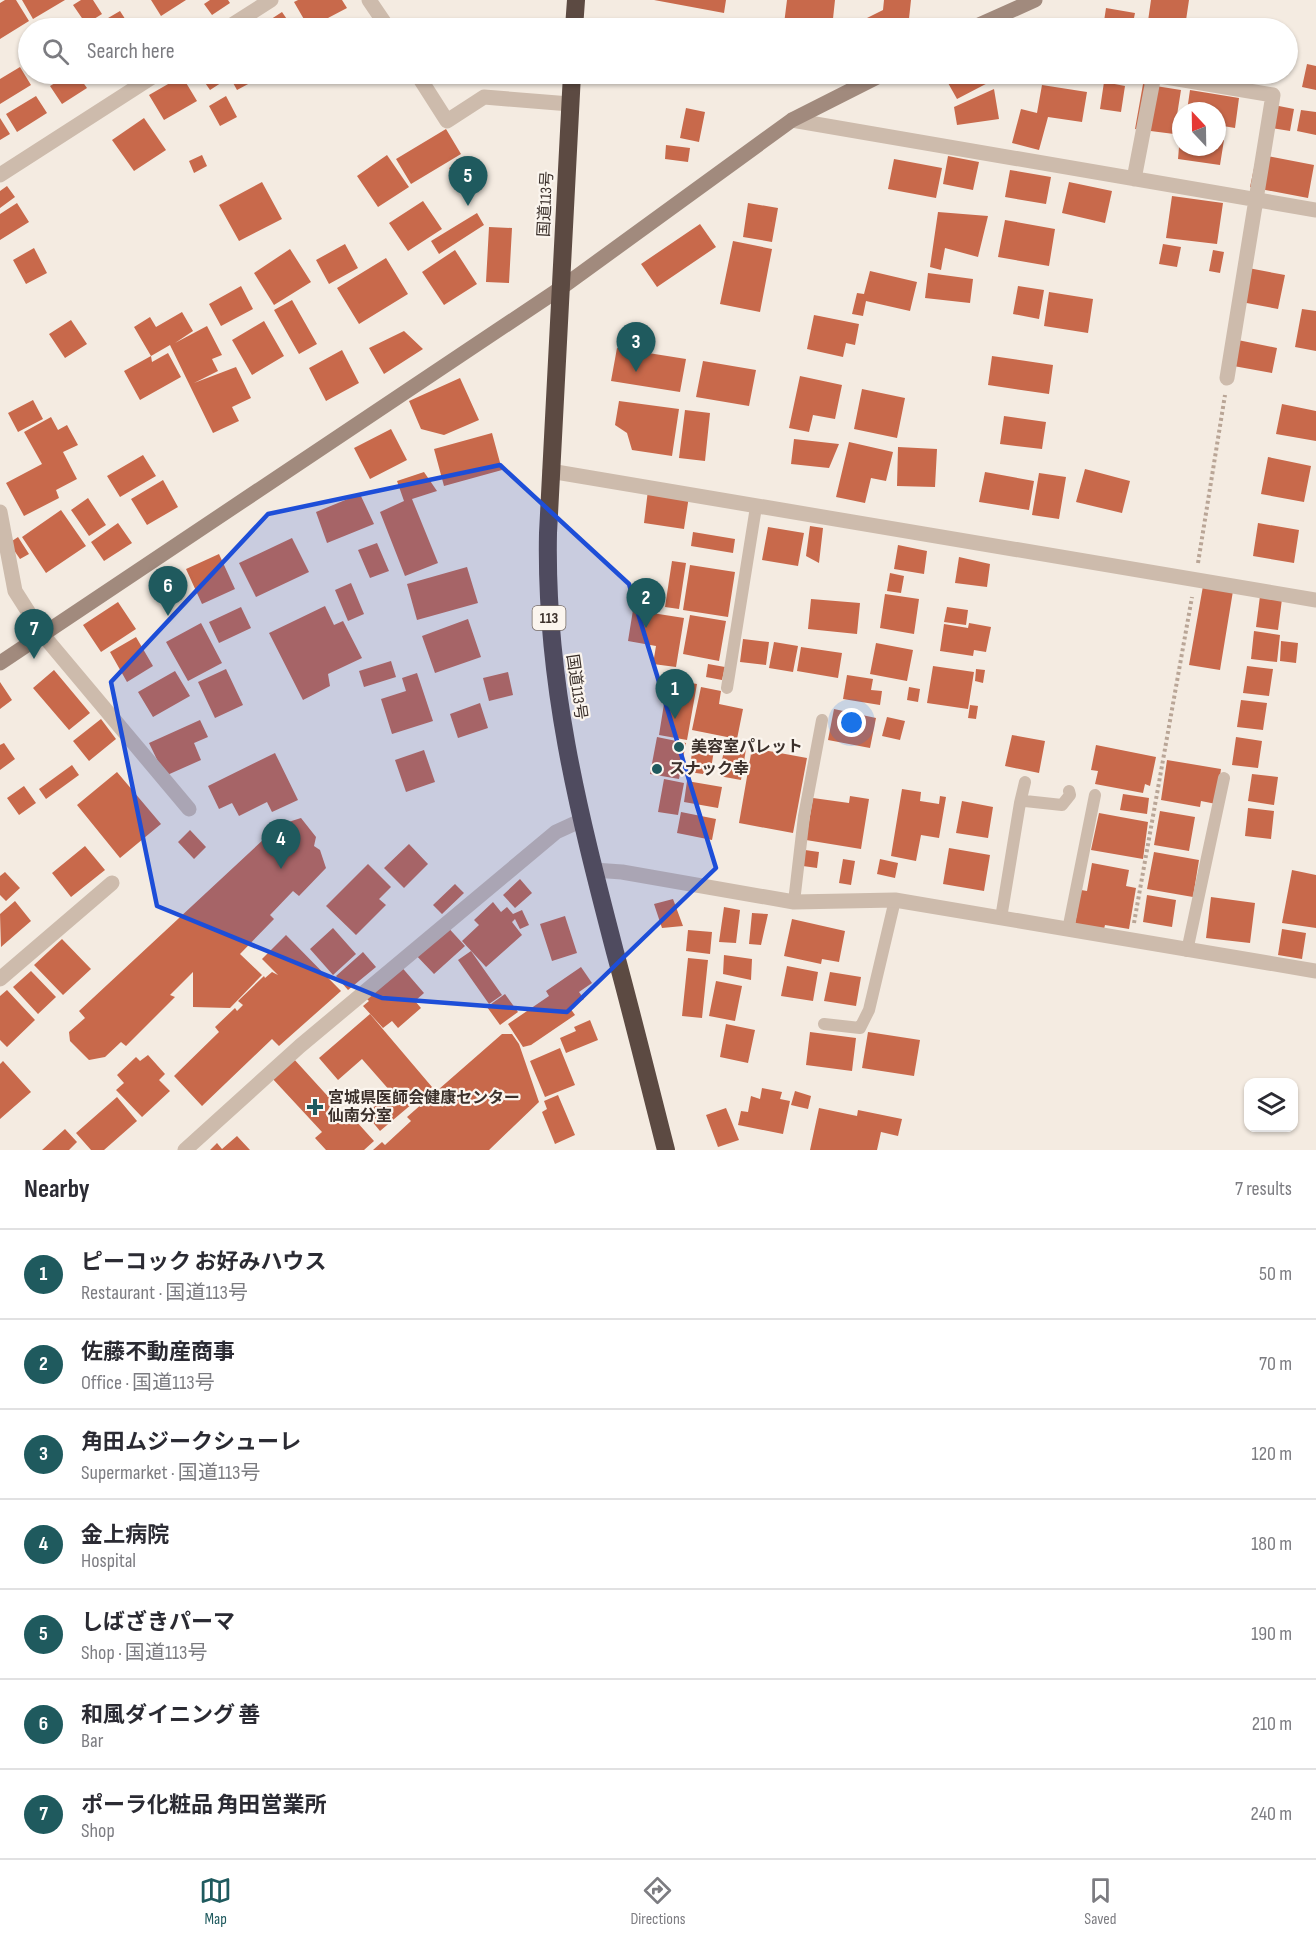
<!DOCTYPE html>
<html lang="en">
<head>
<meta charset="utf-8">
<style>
  body { margin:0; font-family:"Sofia Sans Condensed","Noto Sans JP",sans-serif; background:#f7f7f7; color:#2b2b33 }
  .controls { position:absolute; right:18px; bottom:18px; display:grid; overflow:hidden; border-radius:12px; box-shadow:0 2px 4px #0004 }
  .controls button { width:54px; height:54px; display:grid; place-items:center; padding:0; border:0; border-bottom:2px solid #e1e1e2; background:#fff; color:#2b2b33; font:30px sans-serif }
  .compass { position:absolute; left:1172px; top:102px; width:54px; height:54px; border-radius:50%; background:#fff; box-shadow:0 2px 4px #0004; rotate:338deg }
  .you { position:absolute; left:852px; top:723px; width:21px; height:21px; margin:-15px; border:4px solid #fff; border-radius:50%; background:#1a73e8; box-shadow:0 0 0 9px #1a73e833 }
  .badge { display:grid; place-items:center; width:39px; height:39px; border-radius:50%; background:#1f5a5e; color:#fff; font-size:20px; font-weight:700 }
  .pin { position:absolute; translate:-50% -50px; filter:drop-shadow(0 2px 3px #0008) }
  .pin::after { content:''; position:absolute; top:32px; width:21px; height:18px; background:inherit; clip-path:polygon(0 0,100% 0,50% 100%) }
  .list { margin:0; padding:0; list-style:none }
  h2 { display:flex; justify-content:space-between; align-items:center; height:78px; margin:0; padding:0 24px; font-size:26px }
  h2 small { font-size:20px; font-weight:400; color:#7c7c81 }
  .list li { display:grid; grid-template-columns:39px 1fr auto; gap:18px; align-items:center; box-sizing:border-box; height:90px; padding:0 24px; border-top:2px solid #e1e1e2 }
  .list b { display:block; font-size:22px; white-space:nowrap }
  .list p { margin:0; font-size:20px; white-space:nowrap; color:#7c7c81 }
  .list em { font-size:20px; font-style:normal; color:#7c7c81 }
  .icon { flex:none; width:33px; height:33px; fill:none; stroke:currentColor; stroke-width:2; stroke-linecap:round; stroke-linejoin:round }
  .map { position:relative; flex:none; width:1316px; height:1150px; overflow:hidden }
  .search { position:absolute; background:#fff; box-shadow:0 2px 4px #0004; left:18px; right:18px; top:18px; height:66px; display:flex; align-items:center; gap:15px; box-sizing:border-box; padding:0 21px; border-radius:33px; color:#7c7c81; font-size:22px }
  .sheet { height:708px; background:#fff }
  nav { display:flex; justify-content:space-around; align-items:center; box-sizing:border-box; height:84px; border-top:2px solid #e1e1e2; background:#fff; font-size:16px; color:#7c7c81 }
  nav a { display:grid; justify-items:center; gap:3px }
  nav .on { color:#1f5a5e }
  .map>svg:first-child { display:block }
</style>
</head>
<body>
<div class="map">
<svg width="1316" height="1150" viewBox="0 0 1316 1150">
  <rect width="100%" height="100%" fill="#f4ebe1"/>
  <path fill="#c8694b" d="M5,0H16L29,21L0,39V3Z
    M22,0H65L33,19Z
    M81,0H93L102,14L86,24L73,5Z
    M151,0H186L161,16Z
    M210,0H228L230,3L212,15L204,4Z
    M298,0H342L347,8L309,28L294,2Z
    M654,0H726L724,13Z
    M787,0H835L832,28L784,24Z
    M884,0H911L908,28H858L855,24L883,10Z
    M1151,0H1189L1185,27L1148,21Z
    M1106,8L1135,13L1132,28H1103Z
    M120,11L131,28H91Z
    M282,12L293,28H264L262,25Z
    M475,20L511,22L510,28H475Z
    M1307,64L1316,66V90L1302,87Z
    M20,67L31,85L0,104V79Z
    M70,74H77L87,88L62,104L50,86Z
    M199,74H224L227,79L210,90Z
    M228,74H267L237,90Z
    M482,74H507L506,83L485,82Z
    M943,74H1002L1003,75L957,99Z
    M182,76L197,101L164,120L149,95Z
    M1104,82L1125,86L1121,112L1100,109Z
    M1143,84L1181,90L1174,134L1135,129Z
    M1042,85L1087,92L1082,122L1048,117L1039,150L1012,143L1021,109L1037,113Z
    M994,89L999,119L957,125L954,107Z
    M1190,90L1239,98L1235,128L1217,125V111H1187Z
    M36,96L47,113L17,132L6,114Z
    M226,96L237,117L220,126L209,106Z
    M1269,104L1294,109L1290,131L1265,127Z
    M686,108L705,112L699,142L680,138Z
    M1301,110L1316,112V135L1297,131Z
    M0,118L10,134L0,140Z
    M144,118L166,150L134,171L112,140Z
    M446,129L461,154L411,184L396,159Z
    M1217,139L1224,140L1220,165L1178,159L1179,147H1217Z
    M666,145L690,148L688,162L665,159Z
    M1257,154L1314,165L1308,198L1250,187Z
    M202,155L207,166L194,173L189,161Z
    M387,155L409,187L378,207L357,176Z
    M948,156L979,162L973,190L943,184Z
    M463,159L476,180L462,189L449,168Z
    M894,159L942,168L936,198L888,189Z
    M1010,170L1051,177L1046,204L1005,197Z
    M262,182L282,219L239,241L219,205Z
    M1069,182L1112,191L1105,223L1062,213Z
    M7,186L15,197L0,208V191Z
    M1172,196L1223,203L1217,244L1166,238Z
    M423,201L442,229L408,251L389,223Z
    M17,203L29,222L0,240V214Z
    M748,203L778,208L772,242L743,237Z
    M938,212L988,216L978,257L945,248L941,270L930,267Z
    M477,213L484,225L439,254L431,241Z
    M1005,220L1055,229L1049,266L998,257Z
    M700,224L716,247L657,287L641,264Z
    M489,227L512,228L509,283L486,282Z
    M733,241L772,249L760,312L720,304Z
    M345,244L358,268L329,284L316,260Z
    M1163,244L1181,247L1177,267L1159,264Z
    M34,248L47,273L26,284L13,260Z
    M290,249L311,282L274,305L254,273Z
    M455,250L477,284L444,305L422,272Z
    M1213,250L1224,252L1220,273L1209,271Z
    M386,258L408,294L359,324L337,288Z
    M1243,267L1285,275L1278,309L1236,301Z
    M870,271L917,282L910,311L866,301L863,316L852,314L857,293L864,294Z
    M928,273L973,279L970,303L925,298Z
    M241,286L253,309L221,326L209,304Z
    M1018,286L1044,290L1039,319L1013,314Z
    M1049,292L1093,299L1088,333L1044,326Z
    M292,300L317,344L299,354L274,310Z
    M1302,309L1316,311V351L1295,347Z
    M182,312L193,331L175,343L207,326L222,355L212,359L218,371L194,383L236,367L251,398L232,407L239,421L213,433L170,345L151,356L134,327L150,317L156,327Z
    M814,315L859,324L855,345L846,343L843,357L807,349Z
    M71,320L87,344L65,358L49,334Z
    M264,321L284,356L252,375L232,340Z
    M404,331L423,349L384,374L369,348Z
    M1233,339L1277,348L1272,373L1228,365Z
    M617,348L686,359L680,392L611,381Z
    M342,350L359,383L326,401L309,368Z
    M168,353L181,377L140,400L124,371L151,356L152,362Z
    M992,356L1053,365L1049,394L988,385Z
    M703,361L756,370L749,406L696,397Z
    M800,376L842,385L835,419L813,415L809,432L789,428Z
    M460,378L479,420L444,435L421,429L409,401Z
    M862,389L905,398L897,438L854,429Z
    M33,400L43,419L18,432L8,413Z
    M619,401L679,409L672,456L632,450L627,433L615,425Z
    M1282,404L1316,411V441L1276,434Z
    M685,410L710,413L705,461L679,458Z
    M1004,416L1046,422L1042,449L1000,444Z
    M51,417L58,430L67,425L78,445L63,452L77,479L56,490L59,498L24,516L6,483L42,464L24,432Z
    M391,429L407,460L370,479L354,448Z
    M492,433L502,470L444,486L434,449Z
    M794,439L839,444L829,468L791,464Z
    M849,442L893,452L886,481L871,478L865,503L836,497Z
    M898,447L937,449L935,487L897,486Z
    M143,455L156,476L120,497L107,476Z
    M1268,457L1311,466L1304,502L1261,494Z
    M1085,469L1130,481L1122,513L1076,502Z
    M424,472L437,491L412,499L438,563L405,576L380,512L404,501L397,481Z
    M985,472L1034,481L1029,510L979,502Z
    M1039,473L1066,477L1059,519L1032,515Z
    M163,480L178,507L147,525L131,499Z
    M648,490L689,496L684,529L644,523Z
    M360,494L374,524L327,543L316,512Z
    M88,498L106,525L89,536L71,510Z
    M61,510L86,546L46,573L22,537Z
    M118,523L132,543L104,561L91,542Z
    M1258,523L1299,530L1294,563L1253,556Z
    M810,526L823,528L819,563L806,556Z
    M768,527L804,533L798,566L762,560Z
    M693,532L735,539L733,553L691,546Z
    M18,537L29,554L20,559L9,543Z
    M292,538L309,572L256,597L239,563Z
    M377,543L389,571L370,578L358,550Z
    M898,545L927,551L924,574L894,569Z
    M219,554L235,589L202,604L186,569Z
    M959,557L990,564L987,587L955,583Z
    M672,561L686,563L679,609L665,607Z
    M690,565L735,572L728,617L683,610Z
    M467,567L478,603L417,620L407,584Z
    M890,573L904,576L901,593L887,591Z
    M351,583L364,614L348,621L335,590Z
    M1203,586L1233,591L1220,670L1189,665Z
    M885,594L919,599L914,634L880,628Z
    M1260,596L1282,599L1278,630L1256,627Z
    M811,599L860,603L857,634L808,629Z
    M118,602L136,629L101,652L83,625Z
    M325,606L334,625L343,621L362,658L328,674L330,686L303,700L269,633Z
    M241,607L251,628L219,643L209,622Z
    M947,607L968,610L966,625L944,622Z
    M633,610L684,618L676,667L653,664L656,646L628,641Z
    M690,615L726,621L719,661L683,654Z
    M468,619L481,657L435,673L422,636Z
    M201,623L222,663L188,681L166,642Z
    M969,623L991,627L986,652L974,650L973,656L940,651L944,624L968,628Z
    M1254,631L1280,635L1277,662L1251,659Z
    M136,637L153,666L127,682L110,652Z
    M743,639L769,642L766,665L740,662Z
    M1281,641L1298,643L1296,663L1280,661Z
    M774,642L798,646L793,672L769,668Z
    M876,643L913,650L907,681L870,674Z
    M801,647L842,653L838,678L797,671Z
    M391,661L396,677L364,687L359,671Z
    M708,664L725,667L722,680L706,677Z
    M933,666L974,672L968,709L927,703Z
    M1247,666L1273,669L1269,696L1243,693Z
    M226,669L243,705L215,718L198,682Z
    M976,669L985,670L983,683L975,681Z
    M54,670L90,713L69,730L33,688Z
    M175,671L190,696L153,717L138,692Z
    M508,672L513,695L489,701L483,678Z
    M417,673L433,721L392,734L381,699L406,691L402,678Z
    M847,675L873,679L871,690L882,691L880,705L843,699Z
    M668,679L697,684L687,740L659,735Z
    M0,682L12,700L0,709Z
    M701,687L721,691L719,704L743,709L737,739L692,730Z
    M909,687L920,689L918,702L907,700Z
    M1241,700L1267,703L1263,730L1237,727Z
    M480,703L488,728L458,738L450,714Z
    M970,705L978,706L976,719L968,718Z
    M834,709L876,718L870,748L828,740Z
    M887,717L905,721L900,740L882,736Z
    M101,719L116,739L89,761L73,741Z
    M200,720L208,737L194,743L201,760L165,776L149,743Z
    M1012,735L1045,741L1039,773L1005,766Z
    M657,737L686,743L679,779L650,774Z
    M1236,737L1262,741L1258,768L1232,765Z
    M694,740L715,744L710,775L689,772Z
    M4,743L15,759L0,770V745Z
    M725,745L746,749L741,780L719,776Z
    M1096,745L1156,757L1150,786L1145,784L1143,793L1095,784L1098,771L1091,770Z
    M752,748L807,758L793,833L739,823Z
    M424,750L435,782L406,792L395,760Z
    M275,753L298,800L272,812L267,802L239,816L232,803L219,809L208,786Z
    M1167,760L1221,769L1216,804L1201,801L1200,807L1161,800Z
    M72,765L79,775L46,799L39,789Z
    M117,772L161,824L120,858L77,805Z
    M1252,774L1278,777L1274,805L1248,801Z
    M664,779L684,783L678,815L658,812Z
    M687,781L722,787L718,808L684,802Z
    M24,786L36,803L19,815L7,798Z
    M902,789L921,792L920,801L939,804L940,796L946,797L939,838L921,835L916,861L891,856Z
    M1123,794L1149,798L1147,814L1120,810Z
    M850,796L869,799L861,849L806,840L813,798L849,803Z
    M962,801L993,807L988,838L956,833Z
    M1248,808L1274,811L1271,839L1245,836Z
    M1160,811L1195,817L1189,851L1154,845Z
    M681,812L716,819L712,840L677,833Z
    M1099,813L1148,822L1143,859L1091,850Z
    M301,818L316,837L314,846L320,850L326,868L299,896L293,891L270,915L274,919L240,954L262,975L230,1008L193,1007V972L170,995L175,997L126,1046L121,1042L105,1057L89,1060L70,1041L69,1032L85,1018L79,1011L279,825Z
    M190,830L206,847L194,859L178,842Z
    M409,844L428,864L404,888L384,868Z
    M85,846L105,870L71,897L52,873Z
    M949,848L990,855L984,891L943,884Z
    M805,850L819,852L817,868L803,866Z
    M1154,852L1199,860L1193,897L1147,889Z
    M843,859L855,861L851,885L839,883Z
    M880,859L898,863L895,878L877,874Z
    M1092,863L1129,870L1126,886L1136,888L1129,929L1105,925L1104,929L1075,924L1081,890L1087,891Z
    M368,864L391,887L379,899L386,905L356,935L326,906Z
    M1292,870L1316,875V928L1282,923Z
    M5,872L20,888L6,901L0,895V876Z
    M520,879L532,893L515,908L503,895Z
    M455,884L464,893L442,914L433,905Z
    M1147,895L1176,900L1172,927L1143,922Z
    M1211,897L1255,903L1250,943L1206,938Z
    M673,899L683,926L662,928L654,904Z
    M15,901L31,921L1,947L0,914Z
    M493,902L501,912L507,907L513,914L522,910L529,925L520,929L515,919L512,922L522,935L486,967L462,941L479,925L474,920Z
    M724,907L740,910L736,943L719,942Z
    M752,913L768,914L761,945L749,944Z
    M565,916L577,953L552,961L540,924Z
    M792,919L845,931L839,962L822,959L821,964L784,956Z
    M444,923L465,946L434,974L412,951Z
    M333,928L356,954L333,975L310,949Z
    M1282,929L1306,933L1302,959L1278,955Z
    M688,930L712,932L710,954L686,951Z
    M286,935L341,991L279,1046L272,1039L202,1106L174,1076L219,1032L215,1027L235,1008L237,1011L243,1005L238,1001L264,976L265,978L272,972L278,975L262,959Z
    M62,939L91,969L63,995L34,965Z
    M471,951L502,995L489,1004L458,960Z
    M363,952L376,967L348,990L336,976Z
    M724,955L752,959L751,980L723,974Z
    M688,958L708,960L702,1018L682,1016Z
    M399,964L424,993L415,1001L421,1008L398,1028L392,1021L383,1028L363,1006L369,1001L363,995Z
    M787,966L818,972L813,1001L781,996Z
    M581,967L592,983L579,992L584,999L570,1008L575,1015L531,1045L523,1047L508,1024L549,996L546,991Z
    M31,971L56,997L38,1014L13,987Z
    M830,972L861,977L856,1006L824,1001Z
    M716,981L742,986L735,1021L709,1016Z
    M7,990L35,1020L7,1047L0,1040V996Z
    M505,994L518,1012L500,1025L487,1007Z
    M370,1014L432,1087L380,1131L366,1114L391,1092L362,1059L338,1080L319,1058Z
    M590,1020L598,1040L566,1053L560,1038L576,1031L574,1027Z
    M726,1024L755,1030L748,1063L720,1057Z
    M810,1032L856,1038L852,1071L806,1065Z
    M868,1032L920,1040L914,1076L862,1068Z
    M502,1034H512L519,1044L539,1102L489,1150H373L382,1142L385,1145L411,1121L407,1117Z
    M560,1048L575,1085L545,1097L530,1061Z
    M148,1055L165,1074L159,1080L170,1091L142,1117L116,1090L124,1083L117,1075L136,1057L140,1061Z
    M293,1058L344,1114L347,1111L374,1141L364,1150H326L315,1138L322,1132L271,1077Z
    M3,1061L31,1092L0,1119V1064Z
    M762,1088L782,1092L780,1099L790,1101L783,1134L738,1125L741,1111L748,1112L751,1096L760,1099Z
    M795,1091L811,1096L808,1109L791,1105Z
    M558,1095L575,1135L555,1144L542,1112L547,1109L544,1101Z
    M117,1097L137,1121L104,1150H91L76,1133Z
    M726,1108L739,1140L718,1147L706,1115Z
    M819,1108L857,1116L858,1110L902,1119L898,1136L881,1132L877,1150H810Z
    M65,1129L77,1142L69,1150H42Z
    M237,1136L250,1150H210L217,1143L222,1149Z"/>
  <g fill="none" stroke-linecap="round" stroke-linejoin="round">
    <path stroke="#b9a596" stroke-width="4" stroke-dasharray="3 3" stroke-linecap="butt" d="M1198,563L1225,395
      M1134,923L1192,597"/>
    <path stroke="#cdbbac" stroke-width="12" d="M727,688L756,507
      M1020,803L1025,782
      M794,902L804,816L822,720
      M1001,918L1020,803L1025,801L1062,805L1070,795L1069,791
      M1068,930L1095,795
      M1187,951L1224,778
      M824,1024L860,1028L869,1010L895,900"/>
    <path stroke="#cdbbac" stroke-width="15" d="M369,0L388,28
      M227,28L271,0
      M417,74L447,121L484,97L570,104
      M792,120L1316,210
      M0,175L157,74
      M1134,179L1154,75L1273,95L1227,378
      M550,471L1316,600
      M0,512L15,591L43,635L189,809
      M594,870L622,872L794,902L895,900L1316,971
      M0,979L112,883
      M185,1150L300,1046L556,832L580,821"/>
    <path stroke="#a18a7d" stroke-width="15" d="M972,28L1035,0
      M0,663L561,288L792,120L883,74"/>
    <path stroke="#5c4a42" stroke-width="18" d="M574,28L576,0
      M572,74L548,533C545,681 578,810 615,952C633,1018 649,1084 666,1150"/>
  </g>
  <path fill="#1d4ed8" fill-opacity="0.2" stroke="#1d4ed8" stroke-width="4.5" stroke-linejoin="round" d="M500,465L629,584L716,868L567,1012L382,998L157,906L111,682L268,514Z"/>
  <g fill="#1f5a5e" stroke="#fbf5ee" stroke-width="2">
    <circle cx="679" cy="747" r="6"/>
    <circle cx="657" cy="769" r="6"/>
    <path d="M312 1098h6v6h6v6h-6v6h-6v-6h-6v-6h6z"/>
  </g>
  <g text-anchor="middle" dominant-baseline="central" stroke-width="4.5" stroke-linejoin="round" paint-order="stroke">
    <rect fill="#fbf5ee" stroke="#756b66" stroke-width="1.5" x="532.5" y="606" width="33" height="24" rx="4.5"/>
    <g font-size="15" font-weight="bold" fill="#3b302b">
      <text x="549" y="618">113</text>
    </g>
    <g font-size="16" fill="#3b302b" stroke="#fbf5ee">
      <text transform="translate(546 204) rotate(-87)">国道113号</text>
      <text transform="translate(576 687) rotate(82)">国道113号</text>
    </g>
    <g font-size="16" font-weight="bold" fill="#3b302b" stroke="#fbf5ee" text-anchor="start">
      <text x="691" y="747">美容室パレット</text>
      <text x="669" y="769">スナック幸</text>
      <text x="328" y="1098">宮城県医師会健康センター<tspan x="328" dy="18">仙南分室</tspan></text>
    </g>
  </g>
</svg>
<div class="controls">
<button><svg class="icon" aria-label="layers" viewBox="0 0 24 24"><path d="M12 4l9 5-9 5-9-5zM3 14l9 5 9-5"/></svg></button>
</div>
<svg class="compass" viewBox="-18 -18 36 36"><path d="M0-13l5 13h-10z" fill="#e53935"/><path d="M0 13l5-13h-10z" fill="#7c7c81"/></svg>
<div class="you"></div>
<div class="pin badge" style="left:675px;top:719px">1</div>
<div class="pin badge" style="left:646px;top:628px">2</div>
<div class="pin badge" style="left:636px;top:372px">3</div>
<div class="pin badge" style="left:281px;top:869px">4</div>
<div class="pin badge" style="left:468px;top:206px">5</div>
<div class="pin badge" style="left:168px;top:616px">6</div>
<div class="pin badge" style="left:34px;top:659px">7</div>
<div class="search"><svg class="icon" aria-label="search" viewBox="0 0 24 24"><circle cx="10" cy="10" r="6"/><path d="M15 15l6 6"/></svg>Search here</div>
</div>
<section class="sheet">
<h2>Nearby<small>7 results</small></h2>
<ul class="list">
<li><span class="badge">1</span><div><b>ピーコック お好みハウス</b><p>Restaurant · 国道113号</p></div><em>50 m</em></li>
<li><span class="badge">2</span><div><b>佐藤不動産商事</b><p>Office · 国道113号</p></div><em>70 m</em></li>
<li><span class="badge">3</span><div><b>角田ムジークシューレ</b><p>Supermarket · 国道113号</p></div><em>120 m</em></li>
<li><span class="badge">4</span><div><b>金上病院</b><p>Hospital</p></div><em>180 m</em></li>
<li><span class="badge">5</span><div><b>しばざきパーマ</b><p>Shop · 国道113号</p></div><em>190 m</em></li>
<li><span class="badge">6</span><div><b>和風ダイニング 善</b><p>Bar</p></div><em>210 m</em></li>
<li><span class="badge">7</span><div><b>ポーラ化粧品 角田営業所</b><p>Shop</p></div><em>240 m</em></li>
</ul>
</section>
<nav>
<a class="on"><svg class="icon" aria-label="map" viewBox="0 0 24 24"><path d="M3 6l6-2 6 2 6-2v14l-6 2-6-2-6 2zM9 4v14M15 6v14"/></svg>Map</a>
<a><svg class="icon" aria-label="directions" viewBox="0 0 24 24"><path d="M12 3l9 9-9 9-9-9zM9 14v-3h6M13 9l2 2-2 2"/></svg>Directions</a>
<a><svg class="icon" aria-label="saved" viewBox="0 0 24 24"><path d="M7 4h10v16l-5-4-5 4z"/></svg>Saved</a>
</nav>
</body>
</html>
